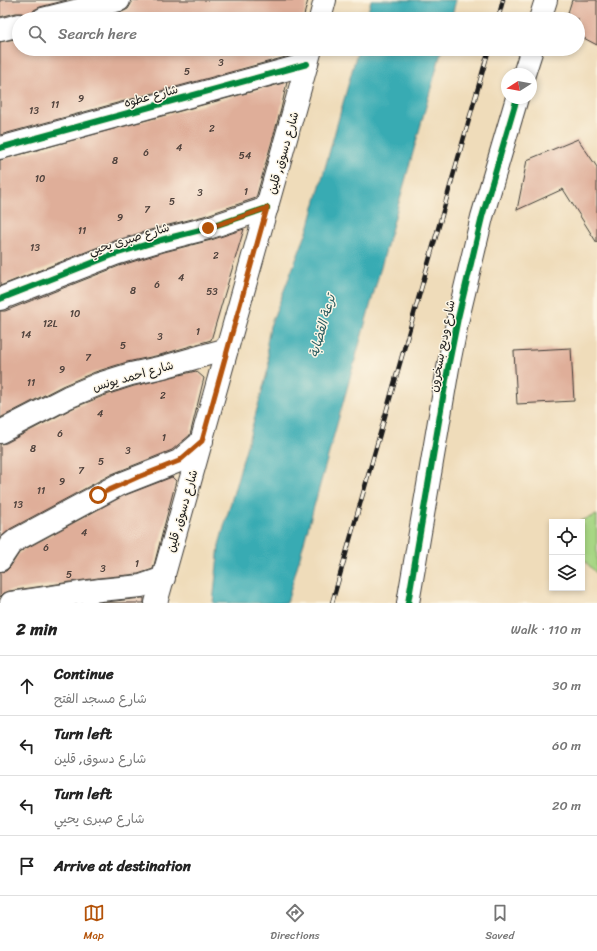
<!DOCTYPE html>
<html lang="en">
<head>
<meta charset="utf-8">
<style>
  body { margin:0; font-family:Sriracha,"Playpen Sans Arabic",sans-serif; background:#f6f6f6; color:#222 }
  .controls { position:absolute; right:12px; bottom:12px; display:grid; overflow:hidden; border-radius:0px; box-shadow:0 2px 6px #0003 }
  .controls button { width:36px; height:36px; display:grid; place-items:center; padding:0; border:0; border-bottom:1px solid #e0e0e0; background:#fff; color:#222; font:20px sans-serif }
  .compass { position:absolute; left:501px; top:68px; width:36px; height:36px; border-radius:50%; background:#fff; box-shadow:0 2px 6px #0003; rotate:259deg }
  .stop { position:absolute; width:12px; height:12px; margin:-9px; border:3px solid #b45309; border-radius:50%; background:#fff }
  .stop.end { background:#b45309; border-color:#fff; box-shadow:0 1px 4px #0008 }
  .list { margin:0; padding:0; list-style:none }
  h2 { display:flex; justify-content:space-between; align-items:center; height:52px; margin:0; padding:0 16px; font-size:17px }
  h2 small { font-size:13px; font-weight:400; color:#767676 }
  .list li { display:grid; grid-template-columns:26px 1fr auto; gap:12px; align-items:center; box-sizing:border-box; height:60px; padding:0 16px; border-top:1px solid #e0e0e0 }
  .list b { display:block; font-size:15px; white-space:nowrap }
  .list p { margin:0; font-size:13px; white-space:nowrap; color:#767676 }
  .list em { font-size:13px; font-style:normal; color:#767676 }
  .icon { flex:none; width:22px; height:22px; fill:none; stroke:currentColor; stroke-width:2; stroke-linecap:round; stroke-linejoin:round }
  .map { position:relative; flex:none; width:597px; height:603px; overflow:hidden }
  .search { position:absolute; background:#fff; box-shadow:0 2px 6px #0003; left:12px; right:12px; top:12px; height:44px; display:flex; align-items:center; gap:10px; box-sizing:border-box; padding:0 14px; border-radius:22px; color:#767676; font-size:15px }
  .sheet { height:292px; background:#fff }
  nav { display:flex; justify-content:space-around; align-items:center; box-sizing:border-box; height:56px; border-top:1px solid #e0e0e0; background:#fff; font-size:11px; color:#767676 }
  nav a { display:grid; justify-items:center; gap:2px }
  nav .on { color:#b45309 }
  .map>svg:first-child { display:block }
</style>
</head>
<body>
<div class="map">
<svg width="597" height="603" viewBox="0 0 597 603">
  <rect width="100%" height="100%" fill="#fcf5e5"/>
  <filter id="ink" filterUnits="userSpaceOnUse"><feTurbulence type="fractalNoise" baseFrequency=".025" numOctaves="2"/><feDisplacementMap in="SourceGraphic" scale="8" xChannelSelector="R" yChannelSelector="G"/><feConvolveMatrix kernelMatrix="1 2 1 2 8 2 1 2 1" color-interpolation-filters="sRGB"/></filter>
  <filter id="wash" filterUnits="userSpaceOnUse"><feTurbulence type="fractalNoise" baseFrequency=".012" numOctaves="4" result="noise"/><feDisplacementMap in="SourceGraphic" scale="16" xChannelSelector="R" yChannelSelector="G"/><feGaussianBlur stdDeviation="0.9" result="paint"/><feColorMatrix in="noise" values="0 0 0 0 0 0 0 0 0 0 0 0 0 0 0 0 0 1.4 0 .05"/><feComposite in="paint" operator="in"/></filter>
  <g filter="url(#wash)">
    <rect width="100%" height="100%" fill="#efdcba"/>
    <path fill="#a7d684" stroke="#627950" d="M597,515V574L582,558V522H577Z"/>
    <path fill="#39abb3" stroke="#2a6468" d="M371,0H456L451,19H366Z
      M358,49H442L287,603H213L219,545L269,366L267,343L270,326L308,229Z"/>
    <g id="blocks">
      <path fill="#dfae99" d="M0,0H67L40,7L34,10L31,15V19L22,13H16L0,17Z
        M131,0H308L303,19H95L122,12L128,9L131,4Z
        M572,0H597V45L578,35V19H566Z
        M19,38V49H295L293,55L0,135V42Z
        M287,82L281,109L256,198L204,216L157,228L111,242L0,286V160Z
        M578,139L597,167V243L563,189L517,210L527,160Z
        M244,229L211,340L160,355L127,362L95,372L62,386L0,418V311H5L119,266L164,252L211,240Z
        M571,348L574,401L517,404L514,351Z
        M196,371L204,378L190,435L172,450L112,474L10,529L0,538V444L6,443L73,408L103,396L134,386Z
        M172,477L176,481L153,569L138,574L98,578L9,591L4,593L0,597V572L6,571L10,567L19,553L23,550L123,496Z
        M144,598V603H97L142,598Z"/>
    </g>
  </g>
  <g filter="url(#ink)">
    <use href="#blocks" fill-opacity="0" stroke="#3c3934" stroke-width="1"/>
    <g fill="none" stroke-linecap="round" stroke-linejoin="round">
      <g stroke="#3c3934" stroke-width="24">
        <path id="minor" d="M43,19L119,0
          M0,30L19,25
          M0,148L307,64
          M0,299L115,254L161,240L208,228L267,208
          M0,432L68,397L99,384L131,374L163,367L227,349
          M0,560L10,545L16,540L118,485L179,461L202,441
          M11,603L100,590L141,586L164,578"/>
      </g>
      <g stroke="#3c3934" stroke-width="24">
        <path id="tertiary" d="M540,19L546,0
          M524,74L532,49
          M408,603L448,368L458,318L482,217L517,98"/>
      </g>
      <g stroke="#3c3934" stroke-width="24">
        <path id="secondary" d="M320,19L325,0
          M156,603L311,49"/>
      </g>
      <use href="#minor" stroke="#fff" stroke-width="22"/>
      <use href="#tertiary" stroke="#fff" stroke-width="22"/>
      <use href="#secondary" stroke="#fff" stroke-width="22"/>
      <g stroke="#1c1c1c" stroke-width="4.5">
        <path id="rail" d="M498,19L503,0
          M332,603L489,49"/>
      </g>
      <use href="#rail" stroke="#fcf5e5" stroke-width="3" stroke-dasharray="9" stroke-linecap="butt"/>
      <g stroke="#fcf5e5" stroke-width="8">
        <path id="cycleway" d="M0,148L307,64
          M0,299L115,254L161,240L208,228L267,208
          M408,603L448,368L458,318L482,217L517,98"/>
      </g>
      <use href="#cycleway" stroke="#00873e" stroke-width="6"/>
    </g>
  </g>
  <g fill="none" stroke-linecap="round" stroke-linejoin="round" filter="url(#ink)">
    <path stroke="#b45309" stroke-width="5" d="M98,495L138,477L179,461L202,441L267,208L208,228"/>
  </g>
  <g text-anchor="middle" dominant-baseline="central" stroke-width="3" stroke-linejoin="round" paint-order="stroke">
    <g font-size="10" fill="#4d403b">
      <text x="221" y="63">3</text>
      <text x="187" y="72">5</text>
      <text x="81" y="99">9</text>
      <text x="55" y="105">11</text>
      <text x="34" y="111">13</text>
      <text x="212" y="129">2</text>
      <text x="179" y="148">4</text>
      <text x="146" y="153">6</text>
      <text x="245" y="156">54</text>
      <text x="115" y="161">8</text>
      <text x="40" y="179">10</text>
      <text x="246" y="192">1</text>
      <text x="200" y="193">3</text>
      <text x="172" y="202">5</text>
      <text x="147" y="210">7</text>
      <text x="120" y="218">9</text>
      <text x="82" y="231">11</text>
      <text x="35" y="248">13</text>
      <text x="216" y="256">2</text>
      <text x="181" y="278">4</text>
      <text x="157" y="285">6</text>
      <text x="133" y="291">8</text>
      <text x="212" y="292">53</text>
      <text x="75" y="314">10</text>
      <text x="50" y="324">12L</text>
      <text x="198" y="332">1</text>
      <text x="26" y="335">14</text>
      <text x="160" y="337">3</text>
      <text x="123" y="346">5</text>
      <text x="88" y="358">7</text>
      <text x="62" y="370">9</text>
      <text x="31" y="383">11</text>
      <text x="163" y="396">2</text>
      <text x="100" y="414">4</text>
      <text x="60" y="434">6</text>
      <text x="164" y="438">1</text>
      <text x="33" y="449">8</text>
      <text x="128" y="451">3</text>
      <text x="101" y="462">5</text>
      <text x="81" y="471">7</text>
      <text x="62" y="482">9</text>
      <text x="41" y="491">11</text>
      <text x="18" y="505">13</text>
      <text x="84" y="533">4</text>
      <text x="46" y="548">6</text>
      <text x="137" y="564">1</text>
      <text x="103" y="569">3</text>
      <text x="69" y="575">5</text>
    </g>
    <g font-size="12" fill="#1c1c1c" stroke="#fcf5e5">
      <text transform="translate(151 96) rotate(-15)">شارع عطوه</text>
      <text transform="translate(283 153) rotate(-74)">شارع دسوق, قلين</text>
      <text transform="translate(129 239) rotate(-17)">شارع صبرى يحيي</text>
      <text transform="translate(442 346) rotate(-79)">شارع وديع بسخرون</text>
      <text transform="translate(133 376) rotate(-16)">شارع احمد يونس</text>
      <text transform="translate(182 511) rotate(-74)">شارع دسوق, قلين</text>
    </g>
    <g font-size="13" font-style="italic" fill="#295c60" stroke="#fcf5e5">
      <text transform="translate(322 326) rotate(-74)">ترعة القضابة</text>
    </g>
  </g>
</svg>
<div class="controls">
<button><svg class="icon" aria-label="locate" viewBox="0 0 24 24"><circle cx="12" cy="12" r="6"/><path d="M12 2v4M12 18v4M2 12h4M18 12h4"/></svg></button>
<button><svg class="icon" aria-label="layers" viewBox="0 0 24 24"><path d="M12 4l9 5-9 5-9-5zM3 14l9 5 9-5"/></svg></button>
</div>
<svg class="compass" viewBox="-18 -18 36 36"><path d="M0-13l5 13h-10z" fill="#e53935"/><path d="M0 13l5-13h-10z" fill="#767676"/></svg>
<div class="stop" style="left:98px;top:495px"></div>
<div class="stop end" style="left:208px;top:228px"></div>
<div class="search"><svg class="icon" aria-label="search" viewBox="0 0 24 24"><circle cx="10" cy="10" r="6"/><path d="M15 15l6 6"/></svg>Search here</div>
</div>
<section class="sheet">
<h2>2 min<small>Walk · 110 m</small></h2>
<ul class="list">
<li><svg class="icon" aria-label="ahead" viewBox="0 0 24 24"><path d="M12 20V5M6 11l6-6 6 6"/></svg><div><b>Continue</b><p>شارع مسجد الفتح</p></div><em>30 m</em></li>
<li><svg class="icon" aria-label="left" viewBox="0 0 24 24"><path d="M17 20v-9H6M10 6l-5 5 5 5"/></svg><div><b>Turn left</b><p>شارع دسوق, قلين</p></div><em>60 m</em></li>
<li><svg class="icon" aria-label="left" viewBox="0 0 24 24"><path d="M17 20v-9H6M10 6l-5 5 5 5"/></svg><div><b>Turn left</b><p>شارع صبرى يحيي</p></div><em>20 m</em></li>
<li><svg class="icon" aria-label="arrive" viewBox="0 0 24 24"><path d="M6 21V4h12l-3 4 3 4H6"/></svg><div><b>Arrive at destination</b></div></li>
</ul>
</section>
<nav>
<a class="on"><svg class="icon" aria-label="map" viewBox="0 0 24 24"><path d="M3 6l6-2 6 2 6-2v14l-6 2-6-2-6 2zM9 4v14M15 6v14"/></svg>Map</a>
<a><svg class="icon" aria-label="directions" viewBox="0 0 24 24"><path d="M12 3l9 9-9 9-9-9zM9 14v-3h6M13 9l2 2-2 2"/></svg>Directions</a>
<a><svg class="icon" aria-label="saved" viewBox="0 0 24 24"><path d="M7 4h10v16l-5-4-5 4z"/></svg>Saved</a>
</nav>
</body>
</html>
